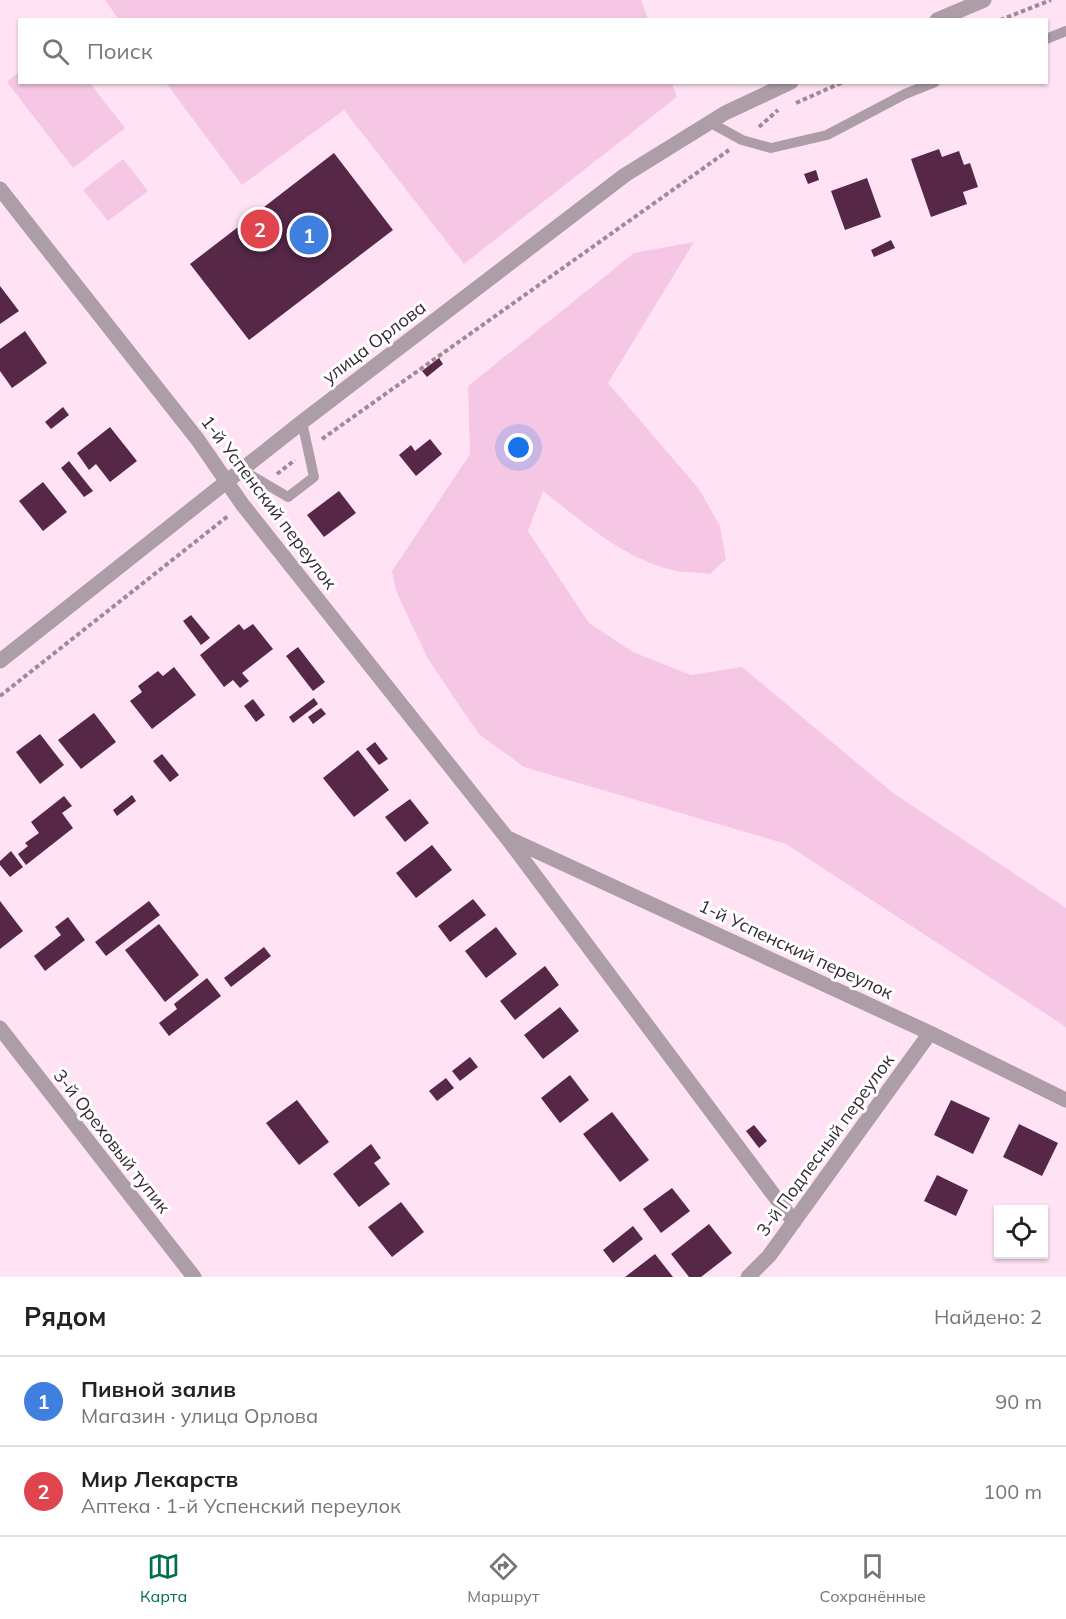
<!DOCTYPE html>
<html lang="ru">
<head>
<meta charset="utf-8">
<style>
  body { margin:0; font-family:Mulish,sans-serif; background:#f6f6f6; color:#222 }
  .controls { position:absolute; right:18px; bottom:18px; display:grid; overflow:hidden; border-radius:0px; box-shadow:0 2px 4px #0004 }
  .controls button { width:54px; height:54px; display:grid; place-items:center; padding:0; border:0; border-bottom:2px solid #e0e0e0; background:#fff; color:#222; font:30px sans-serif }
  .you { position:absolute; left:519px; top:448px; width:21px; height:21px; margin:-15px; border:4px solid #fff; border-radius:50%; background:#1a73e8; box-shadow:0 0 0 9px #1a73e833 }
  .badge { display:grid; place-items:center; width:39px; height:39px; border-radius:50%; background:#00714a; color:#fff; font-size:20px; font-weight:700 }
  .pin { position:absolute; translate:-50% -50%; border:3px solid #fff; box-shadow:0 2px 6px #0006 }
  .list { margin:0; padding:0; list-style:none }
  h2 { display:flex; justify-content:space-between; align-items:center; height:78px; margin:0; padding:0 24px; font-size:26px }
  h2 small { font-size:20px; font-weight:400; color:#767676 }
  .list li { display:grid; grid-template-columns:39px 1fr auto; gap:18px; align-items:center; box-sizing:border-box; height:90px; padding:0 24px; border-top:2px solid #e0e0e0 }
  .list b { display:block; font-size:22px; white-space:nowrap }
  .list p { margin:0; font-size:20px; white-space:nowrap; color:#767676 }
  .list em { font-size:20px; font-style:normal; color:#767676 }
  .icon { flex:none; width:33px; height:33px; fill:none; stroke:currentColor; stroke-width:2; stroke-linecap:round; stroke-linejoin:round }
  .map { position:relative; flex:none; width:1066px; height:1277px; overflow:hidden }
  .search { position:absolute; background:#fff; box-shadow:0 2px 4px #0004; left:18px; right:18px; top:18px; height:66px; display:flex; align-items:center; gap:15px; box-sizing:border-box; padding:0 21px; border-radius:0px; color:#767676; font-size:22px }
  .sheet { height:258px; background:#fff }
  nav { display:flex; justify-content:space-around; align-items:center; box-sizing:border-box; height:84px; border-top:2px solid #e0e0e0; background:#fff; font-size:16px; color:#767676 }
  nav a { display:grid; justify-items:center; gap:3px }
  nav .on { color:#00714a }
  .map>svg:first-child { display:block }
</style>
</head>
<body>
<div class="map">
<svg width="1066" height="1277" viewBox="0 0 1066 1277">
  <rect width="100%" height="100%" fill="#ffe3f4"/>
  <path fill="#f6c7e4" d="M105,0H641L648,19L119,20Z
    M19,72L20,82L90,83L125,128L73,168L7,82Z
    M672,83L677,97L464,264L344,110L242,185L166,83Z
    M123,159L148,191L108,221L83,190Z
    M694,242L608,383L699,489L720,526L726,559L710,574C697,572 681,573 668,569C619,555 583,522 543,491L528,531L589,623L633,652L691,675L742,667L893,793L1066,908V1027L786,844L524,767L480,735L456,701L427,657L396,591L392,571L470,454L468,386L634,253Z"/>
  <path fill="#562747" d="M939,149L942,157L959,151L964,165L970,163L978,187L963,192L967,204L931,217L911,159Z
    M334,153L393,230L249,340L190,264Z
    M816,170L819,180L808,184L804,174Z
    M867,178L881,217L845,230L831,191Z
    M891,240L895,248L874,257L871,250Z
    M0,286L19,311L0,324Z
    M25,331L47,363L12,388L0,371V349Z
    M439,358L443,364L427,377L422,371Z
    M63,407L69,415L51,429L45,422Z
    M110,427L137,461L110,482L96,464L89,470L77,453Z
    M430,439L442,454L416,476L399,455L411,445L415,451Z
    M69,461L93,491L84,497L61,468Z
    M43,482L67,512L43,531L19,501Z
    M339,491L356,513L324,537L307,515Z
    M191,615L210,638L201,645L183,621Z
    M239,624L244,630L253,624L273,649L242,673L249,681L240,688L233,680L224,687L200,655Z
    M298,647L325,682L313,691L286,656Z
    M174,667L196,695L152,729L130,701L142,692L138,686L158,671L163,676Z
    M314,698L318,704L293,723L289,717Z
    M253,699L265,715L256,722L244,706Z
    M321,708L326,714L313,724L308,717Z
    M94,713L116,742L81,769L58,740Z
    M40,734L64,765L40,784L16,752Z
    M375,742L388,759L379,765L366,749Z
    M358,750L389,790L354,817L323,778Z
    M162,754L179,775L170,782L153,761Z
    M132,795L136,801L117,816L113,810Z
    M64,796L72,806L62,813L73,828L26,865L18,854L28,846L25,843L39,833L31,822Z
    M410,799L429,823L405,842L385,817Z
    M432,845L452,870L416,898L396,873Z
    M11,851L23,867L10,877L0,865V861Z
    M473,899L486,915L450,942L438,926Z
    M0,901L23,931L0,949Z
    M149,901L160,915L106,956L95,942Z
    M68,917L85,940L45,971L34,956L61,935L55,927Z
    M159,924L199,975L165,1002L125,950Z
    M496,927L517,954L486,978L465,951Z
    M264,947L271,956L231,987L224,978Z
    M545,966L559,985L515,1020L500,1001Z
    M207,978L221,996L169,1036L159,1023L177,1009L174,1004Z
    M560,1007L579,1031L543,1059L524,1035Z
    M470,1057L478,1067L460,1081L452,1071Z
    M570,1075L589,1100L560,1123L541,1098Z
    M446,1078L454,1088L437,1101L429,1091Z
    M297,1100L329,1142L299,1165L266,1123Z
    M951,1100L990,1118L973,1154L934,1135Z
    M612,1112L649,1160L620,1182L583,1134Z
    M1019,1124L1058,1143L1042,1176L1003,1157Z
    M754,1125L767,1141L759,1148L746,1131Z
    M371,1144L381,1158L374,1163L390,1184L359,1207L333,1174Z
    M937,1175L968,1190L956,1216L924,1201Z
    M672,1188L690,1211L661,1233L643,1209Z
    M401,1202L424,1232L392,1257L368,1227Z
    M709,1224L732,1253L701,1277H689L671,1254Z
    M633,1226L643,1239L613,1263L603,1250Z
    M655,1254L673,1277H625Z"/>
  <g fill="none" stroke-linecap="round" stroke-linejoin="round">
    <path stroke="#9f8a97" stroke-width="4" stroke-dasharray="4.5 3" stroke-linecap="butt" d="M1000,20L1051,0
      M796,103L843,82
      M759,127L778,110
      M322,439L729,150
      M277,474L295,460
      M0,696L228,516"/>
    <path stroke="#ac9da6" stroke-width="10" d="M1046,39L1066,31
      M711,123L742,140L771,148L827,135L905,94L935,82
      M242,470L288,497L314,477L302,422"/>
    <path stroke="#ac9da6" stroke-width="15" d="M937,20L984,0
      M0,189L198,440L242,504L507,838L794,1222
      M0,661L302,422L625,175L725,113L791,82
      M510,839L930,1033L1066,1100
      M0,1028L194,1277
      M748,1277L769,1256L930,1033"/>
  </g>
  <g text-anchor="middle" dominant-baseline="central" stroke-width="6" stroke-linejoin="round" paint-order="stroke">
    <g font-size="18" fill="#372a32" stroke="#fff">
      <text transform="translate(374 342) rotate(-37)">улица Орлова</text>
      <text transform="translate(269 502) rotate(53)">1-й Успенский переулок</text>
      <text transform="translate(796 949) rotate(25)">1-й Успенский переулок</text>
      <text transform="translate(112 1141) rotate(52)">3-й Ореховый тупик</text>
      <text transform="translate(825 1145) rotate(-54)">3-й Подлесный переулок</text>
    </g>
  </g>
</svg>
<div class="controls">
<button><svg class="icon" aria-label="locate" viewBox="0 0 24 24"><circle cx="12" cy="12" r="6"/><path d="M12 2v4M12 18v4M2 12h4M18 12h4"/></svg></button>
</div>
<div class="you"></div>
<div class="pin badge" style="left:309px;top:235px;background:#3f7fe0">1</div>
<div class="pin badge" style="left:260px;top:229px;background:#e0444e">2</div>
<div class="search"><svg class="icon" aria-label="search" viewBox="0 0 24 24"><circle cx="10" cy="10" r="6"/><path d="M15 15l6 6"/></svg>Поиск</div>
</div>
<section class="sheet">
<h2>Рядом<small>Найдено: 2</small></h2>
<ul class="list">
<li><span class="badge" style="background:#3f7fe0">1</span><div><b>Пивной залив</b><p>Магазин · улица Орлова</p></div><em>90 m</em></li>
<li><span class="badge" style="background:#e0444e">2</span><div><b>Мир Лекарств</b><p>Аптека · 1-й Успенский переулок</p></div><em>100 m</em></li>
</ul>
</section>
<nav>
<a class="on"><svg class="icon" aria-label="map" viewBox="0 0 24 24"><path d="M3 6l6-2 6 2 6-2v14l-6 2-6-2-6 2zM9 4v14M15 6v14"/></svg>Карта</a>
<a><svg class="icon" aria-label="directions" viewBox="0 0 24 24"><path d="M12 3l9 9-9 9-9-9zM9 14v-3h6M13 9l2 2-2 2"/></svg>Маршрут</a>
<a><svg class="icon" aria-label="saved" viewBox="0 0 24 24"><path d="M7 4h10v16l-5-4-5 4z"/></svg>Сохранённые</a>
</nav>
</body>
</html>
